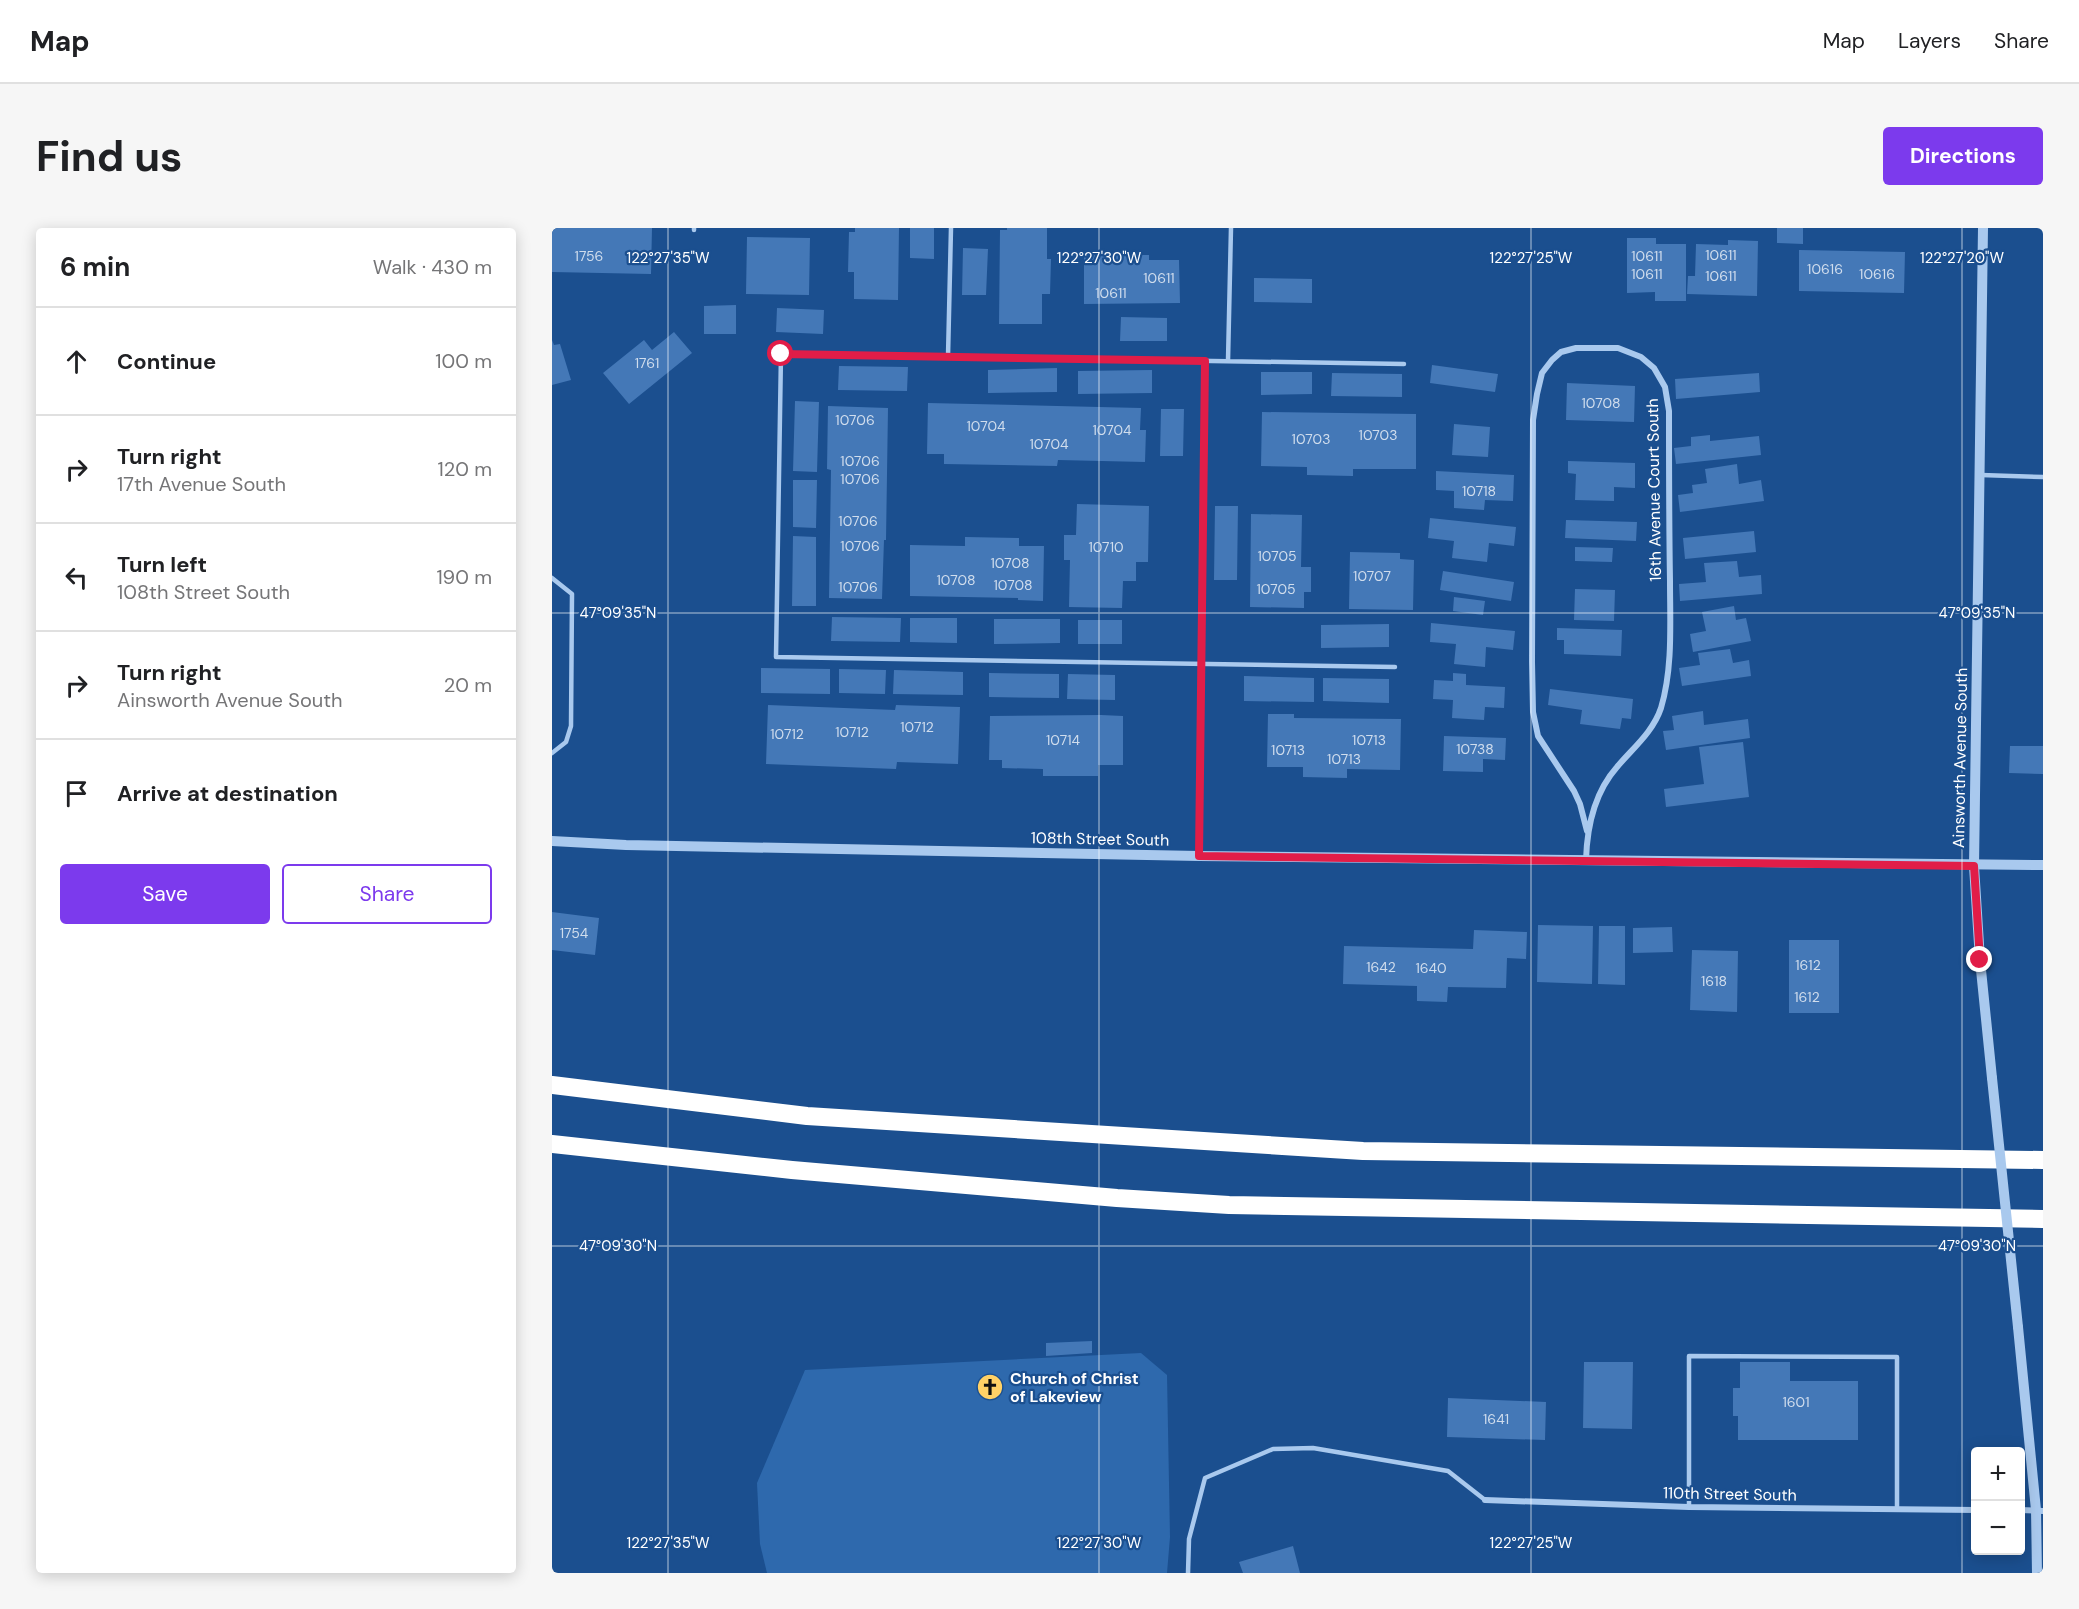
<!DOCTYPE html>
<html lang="en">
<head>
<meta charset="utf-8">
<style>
  body { margin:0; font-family:"DM Sans",sans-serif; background:#f6f6f6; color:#202124 }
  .controls { position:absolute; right:18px; bottom:18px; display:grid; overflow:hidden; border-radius:6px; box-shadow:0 3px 15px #0003 }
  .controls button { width:54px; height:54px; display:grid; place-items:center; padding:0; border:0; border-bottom:2px solid #e0e0e0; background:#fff; color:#202124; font:30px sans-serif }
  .stop { position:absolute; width:18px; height:18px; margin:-14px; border:4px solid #e11d48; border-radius:50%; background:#fff }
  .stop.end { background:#e11d48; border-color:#fff; box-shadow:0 2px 6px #0008 }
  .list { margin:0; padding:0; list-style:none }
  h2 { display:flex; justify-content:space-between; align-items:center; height:78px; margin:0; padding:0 24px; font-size:26px }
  h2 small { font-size:20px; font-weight:400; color:#757577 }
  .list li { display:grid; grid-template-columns:39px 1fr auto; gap:18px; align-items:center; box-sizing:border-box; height:108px; padding:0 24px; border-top:2px solid #e0e0e0 }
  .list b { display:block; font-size:22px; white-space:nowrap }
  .list p { margin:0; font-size:20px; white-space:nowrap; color:#757577 }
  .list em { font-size:20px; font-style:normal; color:#757577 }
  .actions { display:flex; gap:12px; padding:18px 24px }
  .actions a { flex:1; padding:14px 0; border:2px solid #7c3aed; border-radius:6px; text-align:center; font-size:21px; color:#7c3aed }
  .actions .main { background:#7c3aed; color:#fff }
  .icon { flex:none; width:33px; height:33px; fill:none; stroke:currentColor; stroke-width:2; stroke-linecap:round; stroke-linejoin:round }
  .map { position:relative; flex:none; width:1491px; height:1345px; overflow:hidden; border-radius:6px }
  header { display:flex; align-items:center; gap:36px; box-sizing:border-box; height:84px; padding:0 30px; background:#fff; border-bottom:2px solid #e0e0e0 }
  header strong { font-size:28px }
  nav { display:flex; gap:33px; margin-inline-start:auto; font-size:21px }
  .intro { display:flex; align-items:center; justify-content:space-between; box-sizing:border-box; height:144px; padding:0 36px }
  h1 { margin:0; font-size:42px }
  .button { padding:15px 27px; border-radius:6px; background:#7c3aed; color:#fff; font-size:21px; font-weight:700 }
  main { display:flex; gap:36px; padding:0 36px }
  aside { flex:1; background:#fff; border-radius:6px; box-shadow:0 3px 15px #0003 }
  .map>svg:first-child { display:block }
</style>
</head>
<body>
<header>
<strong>Map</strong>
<nav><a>Map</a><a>Layers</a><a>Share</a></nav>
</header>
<div class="intro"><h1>Find us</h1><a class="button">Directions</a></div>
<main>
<aside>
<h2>6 min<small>Walk · 430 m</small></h2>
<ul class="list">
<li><svg class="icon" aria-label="ahead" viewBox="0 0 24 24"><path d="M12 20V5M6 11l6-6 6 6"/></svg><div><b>Continue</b></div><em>100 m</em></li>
<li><svg class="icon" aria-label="right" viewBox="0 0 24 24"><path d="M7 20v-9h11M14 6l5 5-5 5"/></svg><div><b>Turn right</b><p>17th Avenue South</p></div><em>120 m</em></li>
<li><svg class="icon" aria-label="left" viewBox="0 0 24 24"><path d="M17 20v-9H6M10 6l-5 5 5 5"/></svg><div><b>Turn left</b><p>108th Street South</p></div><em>190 m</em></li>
<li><svg class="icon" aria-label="right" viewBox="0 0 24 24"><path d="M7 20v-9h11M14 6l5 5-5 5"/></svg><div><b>Turn right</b><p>Ainsworth Avenue South</p></div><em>20 m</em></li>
<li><svg class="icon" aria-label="arrive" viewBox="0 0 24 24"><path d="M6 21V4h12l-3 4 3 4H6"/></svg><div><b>Arrive at destination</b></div></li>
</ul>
<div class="actions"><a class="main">Save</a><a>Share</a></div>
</aside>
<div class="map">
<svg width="1491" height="1345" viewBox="0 0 1491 1345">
  <rect width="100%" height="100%" fill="#1b4f8f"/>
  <path fill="#2e69ad" d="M589,1125L615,1147L618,1309L615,1345H215L208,1316L205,1255L253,1142Z"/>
  <path fill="#4478b7" d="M0,0H100L99,46L0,44Z
    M303,0H347L346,72L302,71V44H296L297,4H303Z
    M358,0H382V31L358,30Z
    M455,0H495V31H499L498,66H490V96H447L448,2H455Z
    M1225,0H1251V16L1225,15Z
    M195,9L258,10L257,67L194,66Z
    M1075,10H1104V16H1134V73H1103V64L1075,65Z
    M1176,12L1206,13L1205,68L1135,66L1136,48H1143L1144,16L1176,17Z
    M411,20L436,21L434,67H410Z
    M1247,22L1353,24L1352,65L1247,63Z
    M532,27H597V32H627L628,75L532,76Z
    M702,50L760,51V75L702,74Z
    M184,77V106H152V78Z
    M225,80L272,82L271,106L224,104Z
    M569,89L615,90V113H568Z
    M122,104L140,125L77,176L51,145L92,112L100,122Z
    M0,112L2,117L8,116L19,152L0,157Z
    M880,137L946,146L943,164L878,155Z
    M287,138L356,139L355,163L286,162Z
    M505,140V164L436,165V142Z
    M600,142V165L526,166V143Z
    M709,144H760V166L709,167Z
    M780,145L850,146V169L779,168Z
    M1207,145L1208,164L1124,171L1123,151Z
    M1015,155L1083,158L1082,194L1014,192Z
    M243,173L267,174L265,244L241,243Z
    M376,175L589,180L588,202H594L593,234L506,232L505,238L392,236V226H375Z
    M276,178L336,180L334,312H332L330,371L277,370L279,242L275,241Z
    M609,181H632L631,228H608Z
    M710,184L864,186V241H801V248L755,247V239L709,238Z
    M902,196L938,199L936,229L900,227Z
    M1158,207V213L1207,208L1209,227L1124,236L1122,220L1139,218V209Z
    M1016,233L1083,235V260L1062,259V273L1023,272L1024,246L1016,245Z
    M1185,236L1187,256L1209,252L1212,273L1128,284L1126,267L1141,265L1140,257L1155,255L1153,241Z
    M884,243L962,247L961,273L933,272L932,282L902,280V263L884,262Z
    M241,252H265L264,300L241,299Z
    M525,276L597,278L596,334H584V353H571L570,380L517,379L518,332H512V307H524Z
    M663,278H686L685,352H662Z
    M699,286L750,287L749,339H759V364H752V380L698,379Z
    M878,290L964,299L962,318L937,315L935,334L900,330L902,313L876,310Z
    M1014,292L1085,294L1084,313L1013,310Z
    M1202,303L1204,324L1133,331L1131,310Z
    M241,308L264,309V378H240Z
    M413,309L467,310V318H492L491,373L466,372V370L358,368V317L413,318Z
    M1023,319L1061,320L1060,334L1023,333Z
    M798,324L848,325V331L862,332L861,382L797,381Z
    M1185,333L1187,349L1209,347L1210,366L1128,373L1127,356L1154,354L1152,335Z
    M891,343L962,354L959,373L888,362Z
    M1023,361L1063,362L1062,393L1022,392Z
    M902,369L933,373L931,387L901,383Z
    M1182,378L1184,392L1194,390L1199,413L1141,424L1138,406L1154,403L1150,384Z
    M280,389L349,390L348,414L279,413Z
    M358,390H405V415L358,414Z
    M442,391H508V415L442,416Z
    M526,392H570V416H526Z
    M879,395L963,403L961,422L934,419L933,439L902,436L904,416L878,414Z
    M837,396V419L769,420V397Z
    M1005,400L1070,402L1069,428L1012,426V412H1005Z
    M1178,421L1181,435L1197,432L1199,448L1130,458L1127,440L1148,437L1146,425Z
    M209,440L278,441V466L209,465Z
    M287,441L334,442L333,466L287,465Z
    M342,442L411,444V467L341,466Z
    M437,445L507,446V470L437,469Z
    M901,445L914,446V457L953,459L952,480L933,479L932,492L900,490L901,472L881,471L882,452L901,453Z
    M516,446L563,447V472L515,471Z
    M692,448L762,450V474L692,473Z
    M771,450L837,451V475L771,473Z
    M998,461L1081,471L1079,491L1070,490L1068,501L1028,496L1030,482L996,477Z
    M216,477L343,482L344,477L408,479L406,536L345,534L344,541L214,536Z
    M1151,483L1152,497L1196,491L1198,510L1114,522L1111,503L1122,502L1120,488Z
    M716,486H742V490L849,491L848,542L795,541V550L751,549V539H715Z
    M549,487L571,488V537H546V548H491V541L450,540V532H437L438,488Z
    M892,508L954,510L953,532L931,531V544L891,543Z
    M1191,514L1197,569L1114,579L1112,561L1152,556L1147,519Z
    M1458,518H1491V546L1457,545Z
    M0,684L47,690L43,727L0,722Z
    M986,697L1041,698L1040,756L985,754Z
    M1047,698H1073V757L1046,756Z
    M1120,699L1121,724L1081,725V700Z
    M922,702L975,704L974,731L955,730L954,760L896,759L895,774L865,773V758L791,756L792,718L921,721Z
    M1237,712H1287V785H1237Z
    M1140,722L1186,723L1185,784L1138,782Z
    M540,1113V1125L494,1128V1115Z
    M1032,1134H1081L1080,1201L1031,1200Z
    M1188,1134H1238V1153H1306V1212H1186V1188H1181V1160H1188Z
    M896,1170L994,1174L993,1212L895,1209Z
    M741,1318L748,1345H691L687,1334Z"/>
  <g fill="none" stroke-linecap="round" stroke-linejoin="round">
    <path stroke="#a9c9ee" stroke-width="4.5" d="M142,2V0
      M396,129L399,0
      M676,133L679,0
      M1429,247L1491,249
      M0,350L20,366L19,498L14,514L0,525
      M843,439L224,429L229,126L852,136
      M647,628L653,133
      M1137,1279V1128L1345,1129V1281
      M636,1345L637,1311L653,1250L721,1221L761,1220L896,1243L933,1272"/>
    <path stroke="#a9c9ee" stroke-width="6" d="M1034,632C1035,598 1042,565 1065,539C1081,520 1101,504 1109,480C1121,440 1118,395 1118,353C1117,296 1117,240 1117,183L1113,159L1102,140L1089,129L1066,120H1024L1009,124L1000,132L990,145L985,166L981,192L980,434L981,484L986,508L1022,563L1028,576L1035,603
      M933,1272L1137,1279L1424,1282
      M1468,1282L1491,1283"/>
    <path stroke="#a9c9ee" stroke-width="10" d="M1431,0L1422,638L1428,732L1440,850
      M0,613L74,617L647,628L1491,637
      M1466,1099L1484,1282L1485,1345"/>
    <path stroke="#fff" stroke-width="18" d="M0,857L255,888L811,923L1491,932
      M0,916L240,942L565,970L677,977L1491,991"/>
    <path stroke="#a9c9ee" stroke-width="10" d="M1440,850L1466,1099"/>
  </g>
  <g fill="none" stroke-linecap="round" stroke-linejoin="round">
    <path stroke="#e11d48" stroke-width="8" d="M229,126L653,133L647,628L1422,638L1428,732"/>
  </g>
  <path fill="none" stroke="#fff" stroke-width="1.5" stroke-opacity="0.45" d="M116,0V1345M547,0V1345M979,0V1345M1410,0V1345M0,385H1491M0,1018H1491"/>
  <defs>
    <g id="church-disc" transform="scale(1.35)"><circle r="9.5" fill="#ffd166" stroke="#1b4f8f"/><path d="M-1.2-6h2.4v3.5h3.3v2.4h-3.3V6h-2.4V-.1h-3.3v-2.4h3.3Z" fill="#111"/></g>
  </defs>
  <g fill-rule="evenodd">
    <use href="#church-disc" x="438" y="1159"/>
  </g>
  <g text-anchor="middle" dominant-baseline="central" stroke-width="4.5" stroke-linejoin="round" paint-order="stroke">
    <g font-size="14" fill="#d0dded">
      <text x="1169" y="27">10611</text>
      <text x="37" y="28">1756</text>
      <text x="1095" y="28">10611</text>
      <text x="1273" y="41">10616</text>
      <text x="1095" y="46">10611</text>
      <text x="1325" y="46">10616</text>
      <text x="1169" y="48">10611</text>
      <text x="607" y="50">10611</text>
      <text x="559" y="65">10611</text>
      <text x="95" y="135">1761</text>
      <text x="1049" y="175">10708</text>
      <text x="303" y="192">10706</text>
      <text x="434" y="198">10704</text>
      <text x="560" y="202">10704</text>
      <text x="826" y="207">10703</text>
      <text x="759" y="211">10703</text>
      <text x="497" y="216">10704</text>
      <text x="308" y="233">10706</text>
      <text x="308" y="251">10706</text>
      <text x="927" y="263">10718</text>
      <text x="306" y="293">10706</text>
      <text x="308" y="318">10706</text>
      <text x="554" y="319">10710</text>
      <text x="725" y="328">10705</text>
      <text x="458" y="335">10708</text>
      <text x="820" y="348">10707</text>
      <text x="404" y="352">10708</text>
      <text x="461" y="357">10708</text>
      <text x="306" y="359">10706</text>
      <text x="724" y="361">10705</text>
      <text x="365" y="499">10712</text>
      <text x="300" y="504">10712</text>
      <text x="235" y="506">10712</text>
      <text x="511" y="512">10714</text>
      <text x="817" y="512">10713</text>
      <text x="923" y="521">10738</text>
      <text x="736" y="522">10713</text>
      <text x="792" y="531">10713</text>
      <text x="22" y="705">1754</text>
      <text x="1256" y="737">1612</text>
      <text x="829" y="739">1642</text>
      <text x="879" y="740">1640</text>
      <text x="1162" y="753">1618</text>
      <text x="1255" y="769">1612</text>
      <text x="1244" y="1174">1601</text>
      <text x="944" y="1191">1641</text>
    </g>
    <g font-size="16" fill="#fff" stroke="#1b4f8f">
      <text transform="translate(1102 262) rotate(-91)">16th Avenue Court South</text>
      <text transform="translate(1408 530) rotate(-89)">Ainsworth Avenue South</text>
      <text transform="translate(548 611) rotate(1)">108th Street South</text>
      <text transform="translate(1178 1266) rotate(1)">110th Street South</text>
    </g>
    <g font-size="16" font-weight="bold" fill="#fff" stroke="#1b4f8f" text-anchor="start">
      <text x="458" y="1150">Church of Christ<tspan x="458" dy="18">of Lakeview</tspan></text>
    </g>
  </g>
  <g font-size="15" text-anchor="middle" fill="#fff" stroke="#1b4f8f" stroke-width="4.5" stroke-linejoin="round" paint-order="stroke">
    <text x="116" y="35">122°27'35"W</text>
    <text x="547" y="35">122°27'30"W</text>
    <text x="979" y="35">122°27'25"W</text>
    <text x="1410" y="35">122°27'20"W</text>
    <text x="66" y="390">47°09'35"N</text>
    <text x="1425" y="390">47°09'35"N</text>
    <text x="66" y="1023">47°09'30"N</text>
    <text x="1425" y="1023">47°09'30"N</text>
    <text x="116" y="1320">122°27'35"W</text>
    <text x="547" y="1320">122°27'30"W</text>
    <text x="979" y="1320">122°27'25"W</text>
  </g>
</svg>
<div class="controls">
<button>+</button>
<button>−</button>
</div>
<div class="stop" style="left:229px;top:126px"></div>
<div class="stop end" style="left:1428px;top:732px"></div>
</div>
</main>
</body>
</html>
